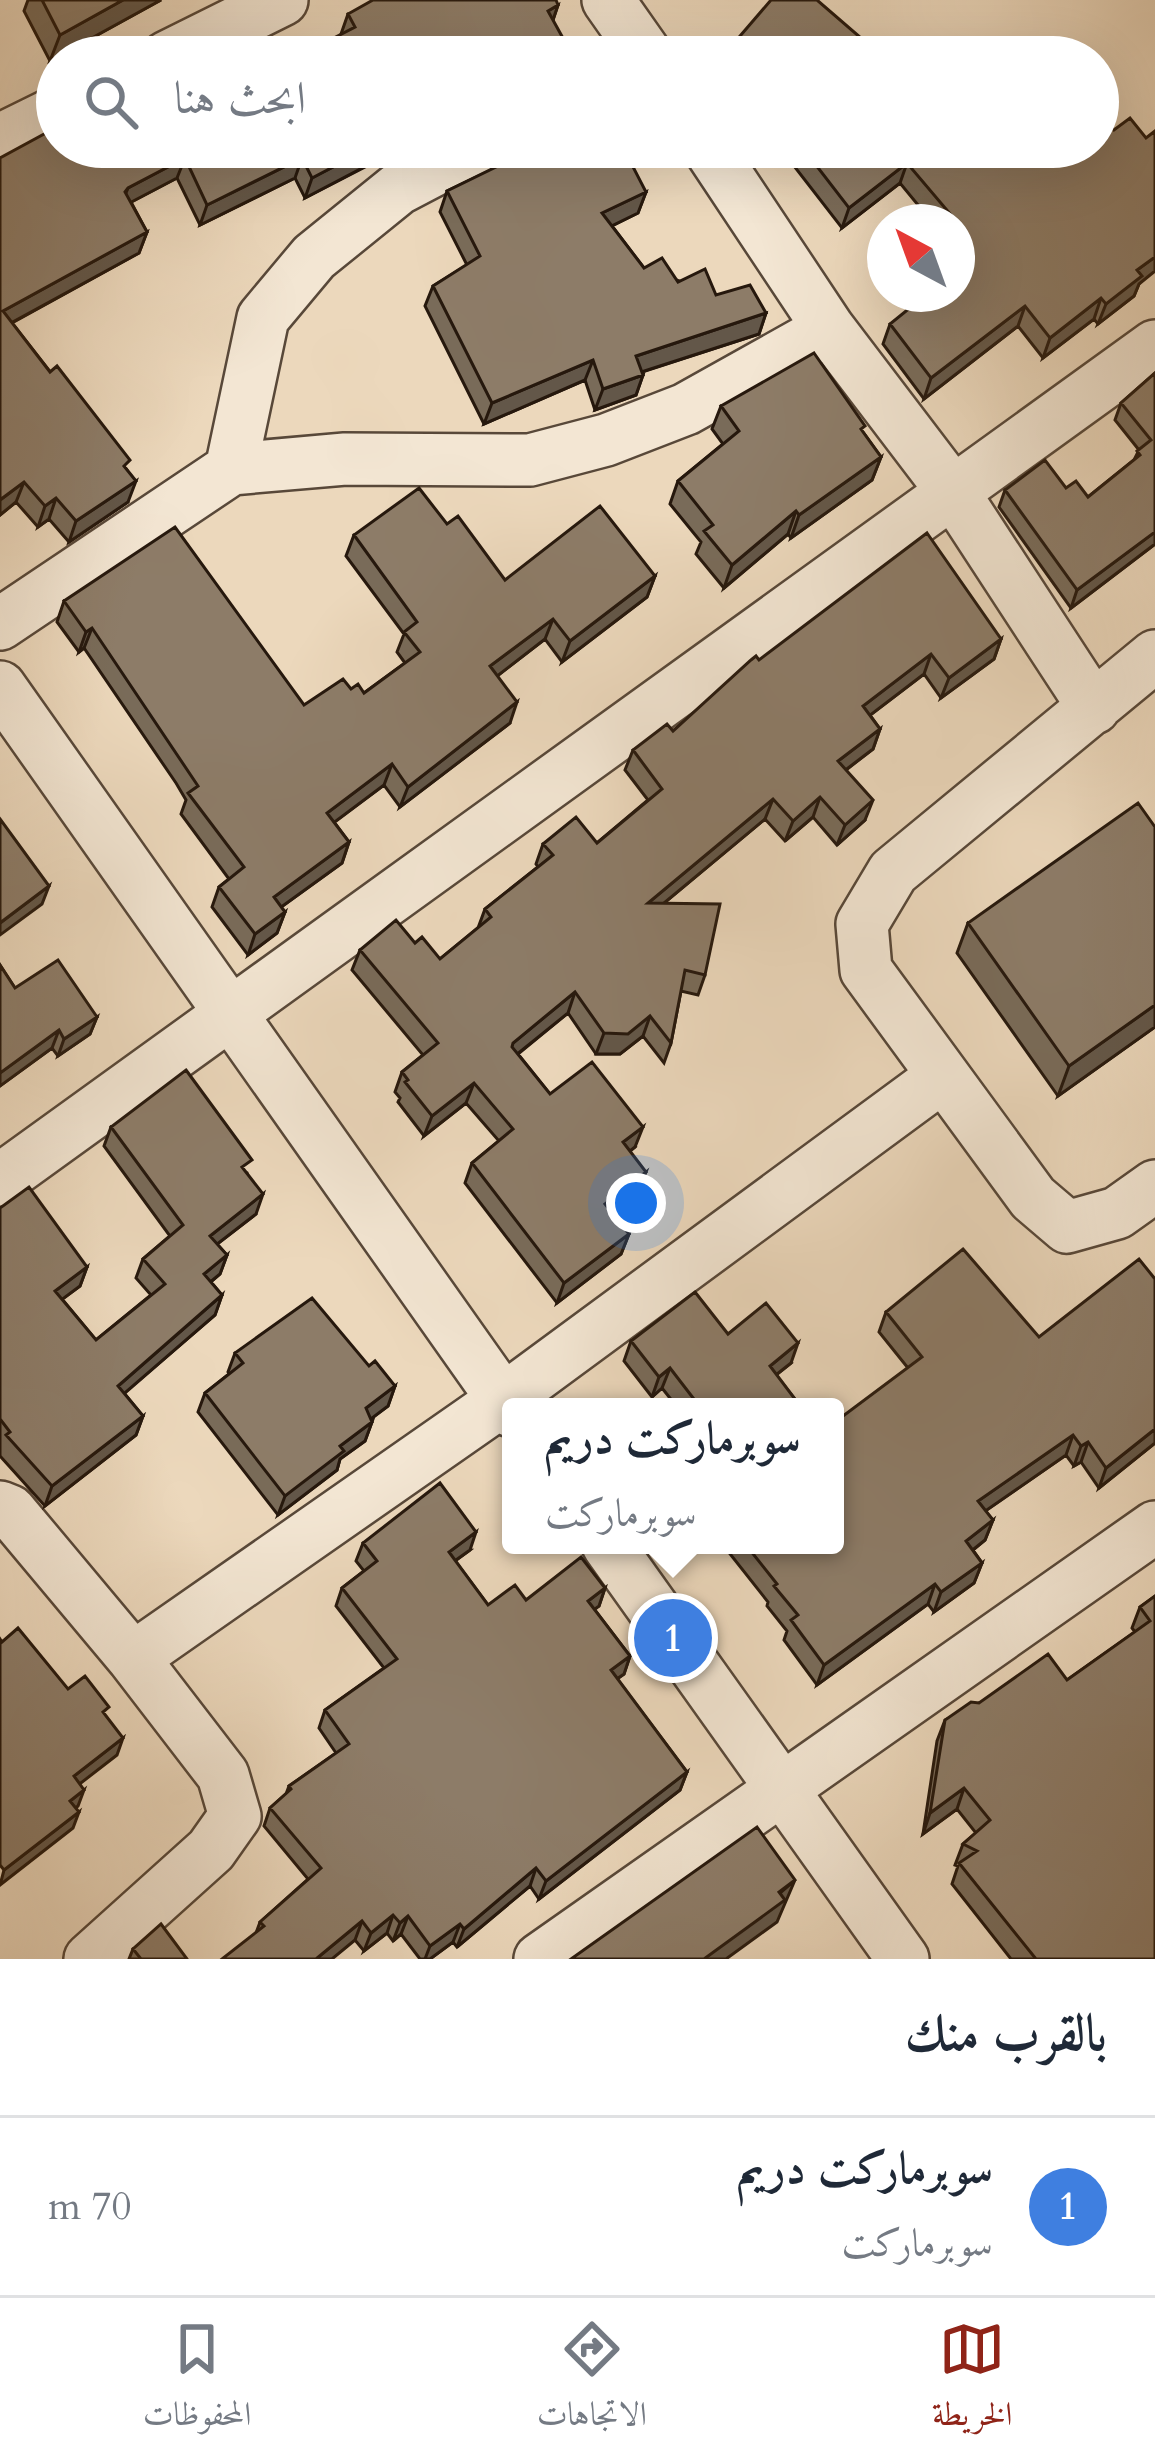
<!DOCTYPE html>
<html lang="ar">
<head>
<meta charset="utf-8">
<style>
  body { margin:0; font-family:Cardo,Amiri,serif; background:#f6f6f7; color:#1f2937; direction:rtl }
  .compass { position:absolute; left:867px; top:204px; width:108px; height:108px; border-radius:50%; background:#fff; box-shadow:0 12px 48px #0002; rotate:319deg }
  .you { position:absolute; left:636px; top:1203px; width:42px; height:42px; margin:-30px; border:9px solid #fff; border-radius:50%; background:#1a73e8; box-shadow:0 0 0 18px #1a73e833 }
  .badge { display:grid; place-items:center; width:78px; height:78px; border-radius:50%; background:#8f2418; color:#fff; font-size:39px; font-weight:700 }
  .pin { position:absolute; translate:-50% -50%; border:6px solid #fff; box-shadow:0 3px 12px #0006 }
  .popup { position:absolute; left:502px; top:1398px; width:342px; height:156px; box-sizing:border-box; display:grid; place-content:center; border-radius:12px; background:#fff; filter:drop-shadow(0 3px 9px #0005); font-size:39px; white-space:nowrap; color:#747a83 }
  .popup b { font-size:45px; color:#1f2937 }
  .popup::after { content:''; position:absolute; left:50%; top:100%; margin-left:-24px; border:24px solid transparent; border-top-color:#fff }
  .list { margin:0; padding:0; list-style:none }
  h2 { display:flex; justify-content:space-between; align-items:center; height:156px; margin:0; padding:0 48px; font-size:51px }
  h2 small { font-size:39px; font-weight:400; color:#747a83 }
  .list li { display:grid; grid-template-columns:78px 1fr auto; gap:36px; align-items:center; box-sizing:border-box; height:180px; padding:0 48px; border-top:3px solid #e0e1e3 }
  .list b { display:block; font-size:45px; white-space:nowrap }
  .list p { margin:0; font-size:39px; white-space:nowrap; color:#747a83 }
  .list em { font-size:39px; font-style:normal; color:#747a83 }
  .icon { flex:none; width:66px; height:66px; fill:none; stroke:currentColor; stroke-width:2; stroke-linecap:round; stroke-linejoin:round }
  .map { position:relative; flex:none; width:1155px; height:1959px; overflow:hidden; direction:ltr }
  .search { position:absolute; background:#fff; box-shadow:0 12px 48px #0002; left:36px; right:36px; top:36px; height:132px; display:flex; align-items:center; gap:30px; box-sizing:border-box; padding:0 42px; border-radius:66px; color:#747a83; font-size:45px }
  .sheet { height:336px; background:#fff }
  nav { display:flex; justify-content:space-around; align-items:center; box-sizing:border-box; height:168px; border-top:3px solid #e0e1e3; background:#fff; font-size:33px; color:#747a83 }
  nav a { display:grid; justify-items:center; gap:6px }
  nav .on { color:#8f2418 }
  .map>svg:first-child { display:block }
</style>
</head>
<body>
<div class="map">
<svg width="1155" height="1959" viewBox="0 0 1155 1959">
  <rect width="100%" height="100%" fill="#ecd8bc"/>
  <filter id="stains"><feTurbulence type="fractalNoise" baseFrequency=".00167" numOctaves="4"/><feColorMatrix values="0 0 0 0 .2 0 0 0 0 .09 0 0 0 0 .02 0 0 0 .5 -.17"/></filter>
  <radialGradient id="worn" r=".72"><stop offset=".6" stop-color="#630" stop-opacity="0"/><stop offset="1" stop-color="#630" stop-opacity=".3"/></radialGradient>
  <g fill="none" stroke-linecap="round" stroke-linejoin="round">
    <g stroke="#584839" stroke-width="56">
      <path id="minor" d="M608,0L648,57
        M167,57L282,0
        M0,140L57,112
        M708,147L829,329L953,492L1094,708
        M231,469L263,318L314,257L398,189L478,147
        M0,624L231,469L345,459L530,460L606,440L686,409L829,329
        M1155,656L893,872L862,924L866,970L1033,1198L1067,1227L1117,1213L1155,1186
        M0,687L511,1411
        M0,1180L1155,346
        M0,1507L10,1511L133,1658L223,1775L235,1816L211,1850L90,1959
        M608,1545L903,1959
        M133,1658L503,1400L943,1076
        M540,1959L1155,1527"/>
    </g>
    <use href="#minor" stroke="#f3e6d3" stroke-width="51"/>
  </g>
  <path fill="#796b59" stroke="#26180d" stroke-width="3" d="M28,0H161L50,61L24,11Z
    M558,5L553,20L341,34L348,14Z
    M57,147H415L404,152L402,148L305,198L295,178L200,225L177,178L131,202L147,232L139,253L12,323L127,470L128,502L69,542L49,519L38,527L16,502L0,515V158Z
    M794,147H1028L1139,284L1134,296L1098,324L1094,319L1043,358L1018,326L924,399L883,344L890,324L957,294V222H932L900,183L842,228L794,166L799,151Z
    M501,152L622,163L646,192L638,213L612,226L644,268L766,313L759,334L642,372L643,375L636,395L595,410L585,380L484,424L425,306L433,286L467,265L440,212L447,191L495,168Z
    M1155,373V544L1071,608L999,507L1005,490L1066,488L1088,497L1134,460L1139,450L1115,420L1121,403Z
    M721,406L863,432L881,457L872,480L791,538L788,534L724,588L696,554L701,542L670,504L678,481L723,444L712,429Z
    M447,524L505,580L655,576L647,597L562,662L545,639L497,676L510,723L400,807L384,785L334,822L349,842L342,863L281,907L285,912L277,933L248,955L212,907L219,887L229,879L181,814L186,800L176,783L84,648L79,652L57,622L64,601L304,705L351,689L364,693L405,663L397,652L404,634L346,556L354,535Z
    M1001,639L994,659L941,698L924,674L870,715L880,729L873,749L846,770L865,820L837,845L813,817L785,841L765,819L664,903L705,975L698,995L681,991L671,1043L664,1063L643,1036L620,1054H596L568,1013L518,1054L550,1094L635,1147L630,1151L638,1192L612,1213L629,1234L621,1254L557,1303L465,1183L472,1163L499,1141L466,1103L424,1136L398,1102L400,1098L395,1092L402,1072L423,1055L352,970L360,950L415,943L440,959L478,928L485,909L538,867L536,864L543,844L597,843L648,800L625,770L633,750L673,731L759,660Z
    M968,923L1155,1027L1058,1096L957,953Z
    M0,965L15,988L97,1017L90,1034L58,1056L52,1048L0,1086Z
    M111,1127L247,1173L256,1214L217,1244L227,1255L220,1274L211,1282L222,1295L215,1315L124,1393L143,1416L136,1435L45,1506L0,1456V1208L87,1267L80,1286L62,1299L96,1340L151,1295L136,1278L143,1259L170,1236L104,1146Z
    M1155,1279V1443L1099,1488L1081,1462L1074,1466L1066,1455L985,1511L993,1520L985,1540L973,1550L982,1563L974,1583L934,1612L928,1604L817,1685L784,1640L787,1631L767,1606L768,1602L723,1545H835L908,1368L879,1332L886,1312L1039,1337Z
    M728,1334L791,1363L776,1375L801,1407H677L662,1388L652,1397L624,1361L631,1341Z
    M235,1353L369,1366L395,1386L388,1406L370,1419L372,1422L365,1441L340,1459L337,1470L278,1515L198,1412L205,1393L229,1374L228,1372Z
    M363,1543L470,1550L455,1561L488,1605L605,1588L599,1606L594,1609L630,1656L624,1674L617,1679L687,1772L680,1790L539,1899L530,1886L457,1947L453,1942L430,1959H420L401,1934L393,1941L387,1933L364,1951L355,1940L256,1933L260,1922L308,1879L264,1826L270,1808L286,1794L289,1786L336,1753L319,1728L325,1710L384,1668L336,1606L342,1588L364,1571L356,1561Z
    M1155,1596V1959H1011L952,1884L958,1866L955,1865L963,1844L976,1833L957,1809L923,1834L937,1741L945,1720L979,1703L1067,1680L1135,1632L1132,1628L1140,1607Z
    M133,1949L187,1959H129Z"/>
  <path fill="#635749" stroke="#26180d" stroke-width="3" d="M123,0H161L50,61L60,35Z
    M558,5L551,26L548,11Z
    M564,40L558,57H533Z
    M371,147H402L305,198L312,178Z
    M185,158L177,178L120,208L128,188Z
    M302,158L295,178L200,225L207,205Z
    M907,163L900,183L842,228L849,208Z
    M646,192L638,213L595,234L602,213Z
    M147,232L139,253L0,329L3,311Z
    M1155,257V271L1139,284L1134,296L1098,324L1106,304L1137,270Z
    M1101,298L1094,319L1043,358L1050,338Z
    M1025,306L1018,326L924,399L931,378Z
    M766,313L759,334L629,376L636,356Z
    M593,360L585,380L484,424L492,403Z
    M643,375L636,395L595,410L603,389Z
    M881,457L872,480L791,538L799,515Z
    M136,481L128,502L69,542L76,521Z
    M24,482L16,502L0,515V500Z
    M56,498L49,519L38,527L45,506Z
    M796,511L788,534L724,588L732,565Z
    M1155,532V544L1071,608L1077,590Z
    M655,576L647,597L562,662L570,641Z
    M553,619L545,639L483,687L490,666Z
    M92,628L84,648L79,652L86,632Z
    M1001,639L994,659L941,698L949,678Z
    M931,654L924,674L856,726L863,706Z
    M517,702L510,723L400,807L408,787Z
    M880,729L873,749L831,781L838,761Z
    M392,764L384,785L320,833L327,813Z
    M820,797L813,817L785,841L793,821Z
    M773,799L765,819L640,923L648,903Z
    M873,800L865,820L837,845L845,825Z
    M349,842L342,863L266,918L274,897Z
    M49,886L42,904L0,935V923Z
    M285,912L277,933L248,955L255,934Z
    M575,992L568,1013L506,1063L513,1043Z
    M1155,1005V1027L1058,1096L1069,1066Z
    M650,1016L643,1036L620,1054H596L604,1033Z
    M97,1017L90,1034L58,1056L64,1039Z
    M59,1030L52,1048L0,1086V1073Z
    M474,1083L466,1103L424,1136L432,1116Z
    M643,1127L635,1147L616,1162L623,1142Z
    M646,1172L638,1192L598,1224L605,1204Z
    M263,1194L256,1214L203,1255L210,1236Z
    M629,1234L621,1254L557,1303L564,1283Z
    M227,1255L220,1274L197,1293L204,1274Z
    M87,1267L80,1286L48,1310L55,1291Z
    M222,1295L215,1315L111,1405L118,1386Z
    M798,1343L791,1363L762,1386L770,1366Z
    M670,1368L662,1388L652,1397L659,1377Z
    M395,1386L388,1406L359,1428L366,1408Z
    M143,1416L136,1435L45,1506L52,1486Z
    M372,1422L365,1441L340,1459L337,1470L278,1515L285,1496L340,1446Z
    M1155,1429V1443L1099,1488L1106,1468Z
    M1073,1435L1066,1455L971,1521L978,1501Z
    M1088,1442L1081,1462L1074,1466L1081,1446Z
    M993,1520L985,1540L959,1561L966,1541Z
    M476,1532L470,1550L442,1570L449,1552Z
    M982,1563L974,1583L934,1612L941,1592Z
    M935,1584L928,1604L817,1685L824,1665Z
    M605,1588L599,1606L582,1619L588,1601Z
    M630,1656L624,1674L604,1688L611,1670Z
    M123,1738L117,1755L68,1793L74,1776Z
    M687,1772L680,1790L539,1899L546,1881Z
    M964,1788L957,1809L923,1834L930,1813Z
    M84,1790L78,1806L64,1818L70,1801Z
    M79,1812L73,1828L0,1885L4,1870Z
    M536,1868L530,1886L457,1947L464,1929Z
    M795,1880L777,1922L726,1959H704Z
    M393,1915L387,1933L364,1951L371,1933Z
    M408,1916L401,1934L393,1941L400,1923Z
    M362,1921L355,1940L332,1959H316Z
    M460,1924L453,1942L430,1959H425L430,1946Z"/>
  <path fill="#8d7c68" stroke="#26180d" stroke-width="3" d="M42,0H123L60,35Z
    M373,0H556L558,5L548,11L564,40L533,57H297L355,27L348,14Z
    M771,0H817L883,57H722Z
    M215,50L219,57H200Z
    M976,50L982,57H967Z
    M1101,113L1114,130L1130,118L1146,138L1155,131V257L1137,270L1142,276L1106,304L1101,298L1050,338L1025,306L931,378L890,324L927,294H957V270L962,266L957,260V222L907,163L849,208L802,147H1028L1039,161L1058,147H1098V115Z
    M57,127V147H371L312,178L302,158L207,205L185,158L128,188L125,192L147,232L3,311L50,372L57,366L130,460L124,466L136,481L76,521L56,498L45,506L24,482L0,500V158Z
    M506,147H614L622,163L629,159L646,192L602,213L644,268L662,258L678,282L705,269L716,295L750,285L766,313L636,356L643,375L603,389L593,360L492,403L433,286L480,256L447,191L506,162L501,152Z
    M814,353L865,426L861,429L881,457L799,515L796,511L732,565L704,531L713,525L678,481L739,431L721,406Z
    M1155,373V532L1077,590L1005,490L1045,460L1066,488L1076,481L1088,497L1140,455L1137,451L1151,440L1121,403Z
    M419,488L447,524L458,516L505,580L600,506L655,576L570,641L553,619L490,666L517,702L408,787L392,764L327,813L349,842L274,897L285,912L255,934L219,887L244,867L188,793L198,786L92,628L86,632L64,601L175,527L304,705L343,679L351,689L358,684L364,693L420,652L404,632L417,622L354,535Z
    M927,533L1001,639L949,678L931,654L863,706L880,729L838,761L873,800L845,825L820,797L793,821L773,799L648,903L720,904L705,975L685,970L671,1043L650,1016L628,1034L604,1033L575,992L513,1043L512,1047L550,1094L592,1062L643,1127L623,1142L646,1172L605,1204L629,1234L564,1283L472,1163L513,1129L474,1083L432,1116L405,1082L408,1080L402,1072L438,1043L360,950L396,920L415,943L422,937L440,959L491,917L485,909L553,855L543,844L576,817L597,843L662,789L633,750L667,724L673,731L751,660L756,656L759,660Z
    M1138,803L1155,827V1005L1069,1066L968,923Z
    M0,819L49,886L0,923Z
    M58,960L97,1017L64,1039L59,1030L0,1073V965L15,988Z
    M186,1070L252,1160L242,1167L263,1194L210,1236L227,1255L204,1274L222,1295L118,1386L143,1416L52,1486L6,1435L10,1432L0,1419V1208L29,1187L87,1267L55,1291L96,1340L165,1284L143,1259L183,1225L111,1127Z
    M963,1249L1039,1337L1139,1259L1155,1279V1429L1106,1468L1088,1442L1081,1446L1073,1435L978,1501L993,1520L966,1541L982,1563L941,1592L935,1584L824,1665L791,1620L798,1615L774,1586L777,1584L746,1545H835V1422L922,1357L886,1312Z
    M695,1292L728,1334L766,1303L798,1343L770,1366L801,1407H700L670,1368L659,1377L631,1341Z
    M312,1298L369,1366L375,1361L395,1386L366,1408L372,1422L340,1446L344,1451L285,1496L205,1393L243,1363L235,1353Z
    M440,1483L476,1532L449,1552L488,1605L515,1585L526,1600L581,1557L605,1588L588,1601L630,1656L611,1670L687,1772L546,1881L536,1868L464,1929L460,1924L430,1946L408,1916L400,1923L393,1915L371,1933L362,1921L316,1959H222L264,1926L260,1922L321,1868L270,1808L291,1789L289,1786L349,1744L325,1710L397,1659L342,1588L377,1561L363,1543Z
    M1155,1596V1959H1036L959,1863L977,1851L963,1844L990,1820L964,1788L930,1813L945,1720L971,1702L979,1703L1048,1654L1067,1680L1150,1621L1140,1607Z
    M18,1628L68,1689L85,1676L109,1707L103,1712L123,1738L74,1776L84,1790L70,1801L79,1812L4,1870L0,1865V1639L2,1642Z
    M757,1827L795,1880L779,1892L785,1900L704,1959H571Z
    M161,1924L187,1959H141L133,1949Z"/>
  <rect width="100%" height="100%" filter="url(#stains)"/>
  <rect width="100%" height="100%" fill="url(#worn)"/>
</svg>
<svg class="compass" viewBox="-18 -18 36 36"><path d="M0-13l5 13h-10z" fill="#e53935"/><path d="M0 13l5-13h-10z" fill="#747a83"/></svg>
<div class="you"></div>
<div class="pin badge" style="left:673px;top:1638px;background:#3f7fe0">1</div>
<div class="popup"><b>سوبرماركت دريم</b>سوبرماركت</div>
<div class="search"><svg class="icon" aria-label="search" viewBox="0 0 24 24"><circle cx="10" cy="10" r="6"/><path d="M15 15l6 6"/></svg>ابحث هنا</div>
</div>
<section class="sheet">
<h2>بالقرب منك<small></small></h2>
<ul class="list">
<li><span class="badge" style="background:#3f7fe0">1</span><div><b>سوبرماركت دريم</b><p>سوبرماركت</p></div><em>70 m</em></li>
</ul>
</section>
<nav>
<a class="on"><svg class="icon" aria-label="map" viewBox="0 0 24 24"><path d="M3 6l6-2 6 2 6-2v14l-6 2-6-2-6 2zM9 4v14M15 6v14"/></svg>الخريطة</a>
<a><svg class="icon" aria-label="directions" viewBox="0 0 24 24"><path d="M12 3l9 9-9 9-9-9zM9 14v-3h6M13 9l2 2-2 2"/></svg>الاتجاهات</a>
<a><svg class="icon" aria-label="saved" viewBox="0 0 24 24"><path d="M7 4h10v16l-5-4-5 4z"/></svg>المحفوظات</a>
</nav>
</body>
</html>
